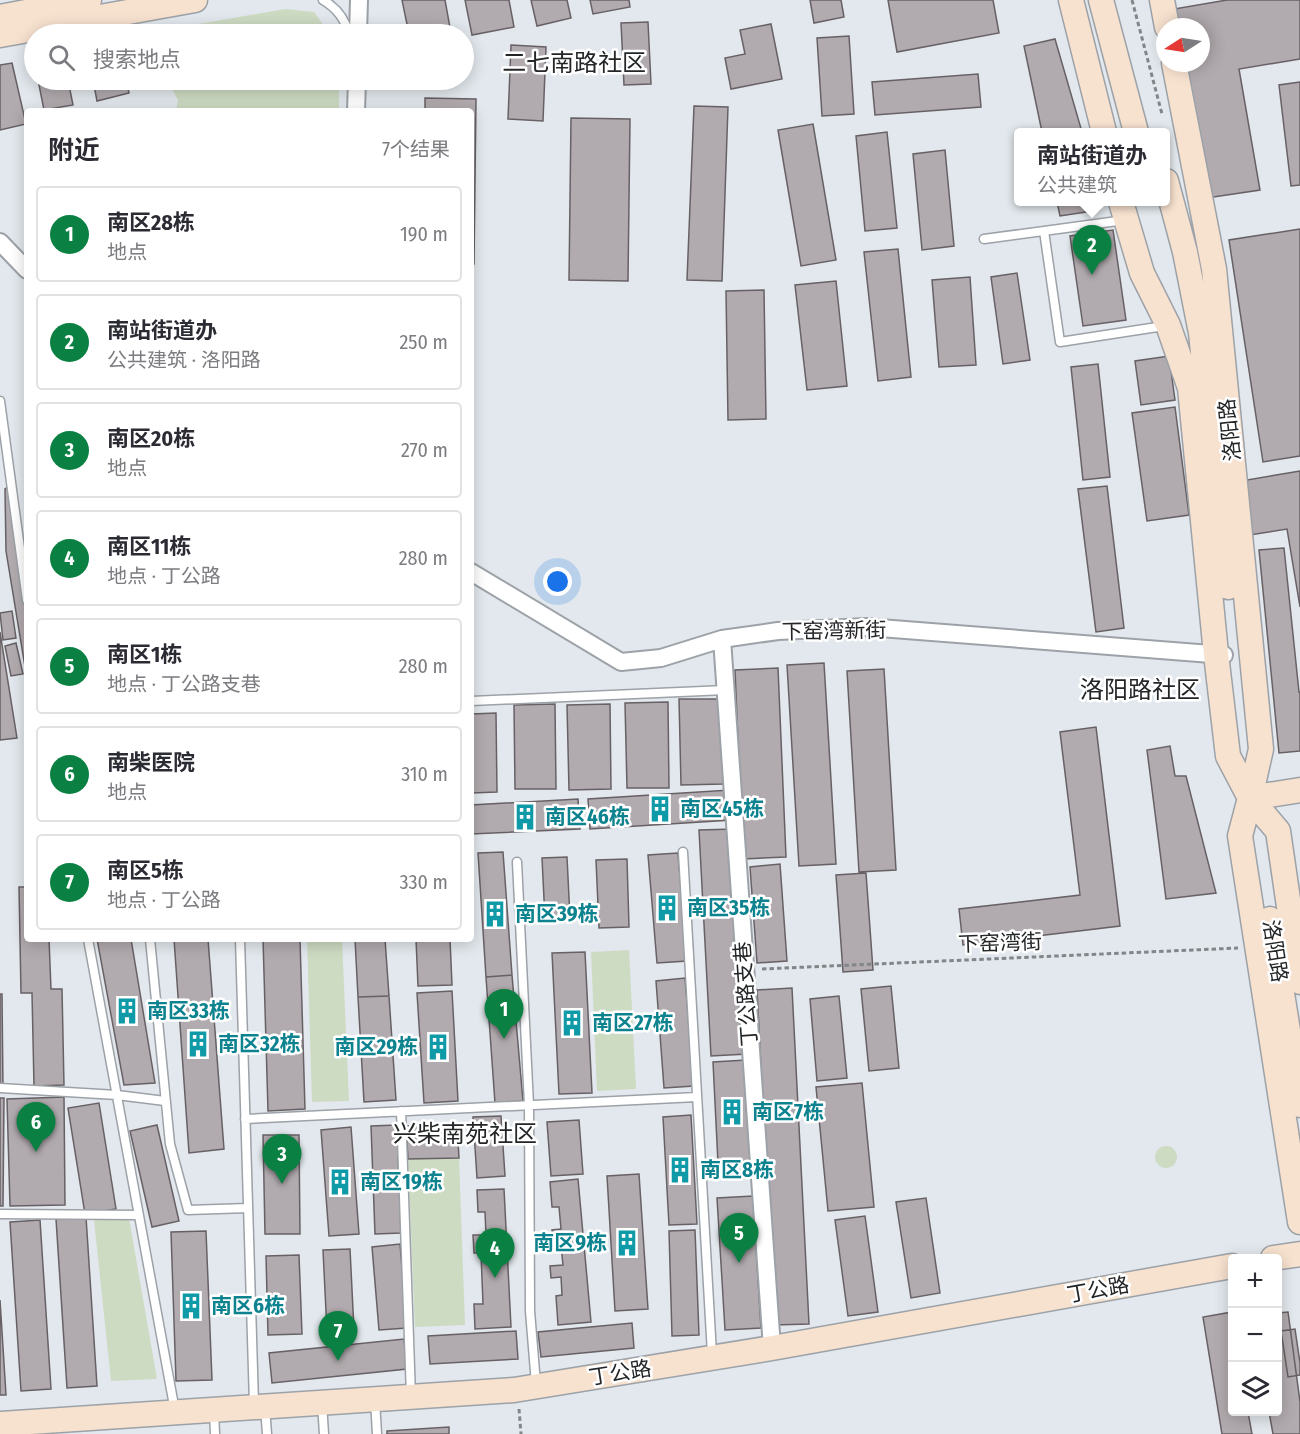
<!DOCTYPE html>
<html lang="zh">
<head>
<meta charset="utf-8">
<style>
  body { margin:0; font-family:"Fira Sans Condensed","Noto Sans SC",sans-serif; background:#f2f2f3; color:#2b2b33 }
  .controls { position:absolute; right:18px; bottom:18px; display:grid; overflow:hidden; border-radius:6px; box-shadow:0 3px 15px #0003 }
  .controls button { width:54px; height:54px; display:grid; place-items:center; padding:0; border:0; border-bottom:2px solid #e1e1e2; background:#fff; color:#2b2b33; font:30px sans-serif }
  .compass { position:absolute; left:1156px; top:18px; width:54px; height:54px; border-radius:50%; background:#fff; box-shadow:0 3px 15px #0003; rotate:258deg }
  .you { position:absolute; left:558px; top:582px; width:21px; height:21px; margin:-15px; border:4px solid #fff; border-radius:50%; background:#1a73e8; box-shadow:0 0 0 9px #1a73e833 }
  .badge { display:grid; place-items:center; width:39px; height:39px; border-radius:50%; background:#0b8043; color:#fff; font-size:20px; font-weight:700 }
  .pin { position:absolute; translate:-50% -50px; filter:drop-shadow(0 2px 3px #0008) }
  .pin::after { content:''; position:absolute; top:32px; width:21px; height:18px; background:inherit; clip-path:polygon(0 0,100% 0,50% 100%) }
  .popup { position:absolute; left:1014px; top:128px; width:156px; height:78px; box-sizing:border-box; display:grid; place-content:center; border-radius:6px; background:#fff; filter:drop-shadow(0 2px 4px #0005); font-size:20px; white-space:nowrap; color:#7c7c81 }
  .popup b { font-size:22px; color:#2b2b33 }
  .popup::after { content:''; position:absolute; left:50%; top:100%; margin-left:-12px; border:12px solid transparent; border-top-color:#fff }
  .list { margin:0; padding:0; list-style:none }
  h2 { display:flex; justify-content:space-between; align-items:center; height:78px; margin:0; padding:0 24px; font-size:26px }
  h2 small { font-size:20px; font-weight:400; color:#7c7c81 }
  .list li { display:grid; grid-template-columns:39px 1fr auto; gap:18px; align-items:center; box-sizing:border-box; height:96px; margin:0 12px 12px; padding:0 12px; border:2px solid #e1e1e2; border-radius:6px }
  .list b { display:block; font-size:22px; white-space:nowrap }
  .list p { margin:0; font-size:20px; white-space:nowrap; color:#7c7c81 }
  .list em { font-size:20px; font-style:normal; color:#7c7c81 }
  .icon { flex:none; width:33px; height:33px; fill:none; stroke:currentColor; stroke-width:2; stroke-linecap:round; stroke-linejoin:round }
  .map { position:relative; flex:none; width:1300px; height:1434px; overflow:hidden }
  .search { position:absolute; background:#fff; box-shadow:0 3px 15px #0003; left:24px; top:24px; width:450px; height:66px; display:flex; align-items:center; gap:15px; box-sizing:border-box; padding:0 21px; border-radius:33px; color:#7c7c81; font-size:22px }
  .panel { position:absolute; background:#fff; box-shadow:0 3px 15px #0003; left:24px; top:108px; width:450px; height:834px; border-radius:6px }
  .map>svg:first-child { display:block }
</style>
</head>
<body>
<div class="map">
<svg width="1300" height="1434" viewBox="0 0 1300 1434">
  <rect width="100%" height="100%" fill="#e2e8ed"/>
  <path fill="#cedbc3" d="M285,9L314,12L330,34H141Z
    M167,80H339V111H176L178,100Z
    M307,939H342L349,1101L312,1102Z
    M629,950L636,1089L597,1091L591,952Z
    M1155 1157a11 11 0 1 1 22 0a11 11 0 1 1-22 0Z
    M459,1158L465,1325L415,1327L408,1159Z
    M129,1218L157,1379L111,1381L94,1220Z"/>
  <path fill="#b1aaae" stroke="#676165" stroke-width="1.5" d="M402,0H445L451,33L442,34H409Z
    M465,0H509L514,27L472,35Z
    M531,0H567L571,18L537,26Z
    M590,0H629L630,7L593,14Z
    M810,0H841L844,17L814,23Z
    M888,0H993L999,33L897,52Z
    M1227,0H1300V59L1239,69L1260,190L1207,198L1184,63H1201V27H1177L1174,9Z
    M648,22L651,84L624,85L621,23Z
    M771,24L782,79L731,89L725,58L745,54L740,30Z
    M849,36L854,114L822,116L817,38Z
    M1055,39L1082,132H1042L1024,46Z
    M511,45L546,47L543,121L508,119Z
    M12,63L26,124L0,130V65Z
    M978,74L981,107L875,115L872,82Z
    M38,80H68L73,105L44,110Z
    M93,80H126L129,93L97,101Z
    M1300,82V185L1291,186L1279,85Z
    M425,98L476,99L474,264H471V111H425Z
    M694,106L728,107L722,281L687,280Z
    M571,118L630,119L628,281L569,280Z
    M813,124L836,260L801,266L778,130Z
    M887,132L897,228L865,231L856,136Z
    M945,150L954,246L922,250L913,154Z
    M1057,202H1098L1099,210L1060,216Z
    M1300,229V456L1263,462L1229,240Z
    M1113,230L1126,320L1083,326L1070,236Z
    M898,249L911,377L878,381L864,252Z
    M1017,273L1030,360L1003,364L991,277Z
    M970,277L976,365L939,367L932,280Z
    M836,281L847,386L807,390L795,285Z
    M764,290L766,419L728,420L726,291Z
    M1169,356L1175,400L1141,405L1135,361Z
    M1098,364L1110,477L1083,480L1071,367Z
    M1175,407L1189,515L1147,521L1132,413Z
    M1300,471V607L1287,529L1250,535L1241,481Z
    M1107,486L1124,628L1096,632L1078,489Z
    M8,487L27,611V679L6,551L5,489Z
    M1284,548L1299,692H1300V751L1279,753L1259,550Z
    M12,611L16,638L3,640L0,613Z
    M0,632L17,738L0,740Z
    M16,643L23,674L11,676L5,646Z
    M824,663L836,864L799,866L787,665Z
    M778,668L786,857L743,859L735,670Z
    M884,669L896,870L859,872L847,671Z
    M679,699H722L723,784L681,785Z
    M668,702L669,788H627L625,703Z
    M555,704L556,789H515L514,705Z
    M610,704L611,789L569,790L567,705Z
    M496,713L497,792L471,793V714Z
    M1096,727L1120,926L963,945L959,909L1080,895L1060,732Z
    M1170,746L1175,776H1186L1216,893L1166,899L1147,750Z
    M730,790L732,820L590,829L588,799Z
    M578,799L580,829L471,834V805Z
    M735,829L747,1054L711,1056L699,830Z
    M503,852L512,975L486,977L478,853Z
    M678,853L687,961L657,963L648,855Z
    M567,857L570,918L545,919L542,858Z
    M627,859L629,927L599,928L596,860Z
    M780,864L787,961L757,963L750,867Z
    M866,873L873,970L843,972L836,875Z
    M19,887H27V939H49L51,989H62L64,1085L34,1086L32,993H21Z
    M97,939H131L155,1083L124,1085Z
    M174,939H208L224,1149L189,1153Z
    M263,939H300L305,1109L268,1111Z
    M355,939H385L389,996L358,997Z
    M416,939H450L452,985L418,986Z
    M585,952L592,1093L559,1094L552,953Z
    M512,975L523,1101L495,1103L486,977Z
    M685,978L694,1086L664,1088L656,981Z
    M891,986L899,1068L869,1071L861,989Z
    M792,988L809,1324L774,1325L757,990Z
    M452,991L458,1101L424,1103L417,993Z
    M0,994H2L3,1090H0Z
    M389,996L396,1100L364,1102L358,997Z
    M839,996L847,1078L817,1081L810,999Z
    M746,1060L752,1161L718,1163L713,1062Z
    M862,1083L874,1207L828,1211L816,1087Z
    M64,1097L65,1205L10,1206L7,1099Z
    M0,1098H4L3,1206H0Z
    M99,1103L116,1209L85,1214L68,1108Z
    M691,1115L697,1224L669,1225L663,1117Z
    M501,1116L505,1176L477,1178L473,1117Z
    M579,1120L583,1174L551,1176L547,1122Z
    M457,1124L459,1158L408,1159L406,1126Z
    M157,1125L179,1221L152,1227L130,1131Z
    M397,1125L401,1233L375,1234L371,1126Z
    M351,1127L359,1234L329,1236L321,1130Z
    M263,1135H299L300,1234H265Z
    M639,1174L648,1309L615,1311L607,1176Z
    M578,1179L591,1322L558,1325L556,1296L562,1295L561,1277L551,1278L550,1266L563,1265L561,1246L554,1247L552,1230L561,1229L559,1207H552L550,1182Z
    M504,1189L511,1327L475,1329L474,1304H483L481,1253H474L473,1235H486L485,1212H478L477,1190Z
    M753,1196L761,1328L725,1330L717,1198Z
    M926,1198L940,1293L911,1298L896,1202Z
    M865,1216L878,1312L848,1316L835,1220Z
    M86,1217L97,1386L67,1388L56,1219Z
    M40,1220L51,1389L21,1391L10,1222Z
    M695,1230L699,1335L672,1336L669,1231Z
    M206,1231L212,1380L176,1381L171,1232Z
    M400,1244L407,1328L379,1330L372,1247Z
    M350,1249L354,1330L327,1332L323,1250Z
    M299,1255L302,1334L268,1335L266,1256Z
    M0,1300L6,1395H0Z
    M1232,1312V1412H1248L1252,1434H1222L1203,1317Z
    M1288,1312L1300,1402V1434H1273L1269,1412H1278V1313Z
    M632,1323L634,1348L541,1357L538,1332Z
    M1295,1329L1300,1363V1375L1288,1377L1281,1331Z
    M516,1331L518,1359L430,1364L428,1336Z
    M404,1339L407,1369L272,1383L269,1353Z
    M449,1427V1434H387V1431Z"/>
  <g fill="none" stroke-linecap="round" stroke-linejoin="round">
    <g stroke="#9ca2a7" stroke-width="11">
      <path id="lane" d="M323,0C337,8 345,19 349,34
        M1044,231L1060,342L1164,326
        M984,239L1125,220
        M0,401L27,600
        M471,701L726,690
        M683,852L712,1354
        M517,862L529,1105L530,1311L536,1384
        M88,939L175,1411
        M150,939L170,1144L188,1210L248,1208
        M240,939L254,1404
        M0,1088L117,1095L165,1101
        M401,1111L411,1396
        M245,1119L697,1097
        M0,1214L139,1215
        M375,1400L377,1434
        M322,1403L324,1434
        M265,1407L267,1434
        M214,1411L215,1434"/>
    </g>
    <g stroke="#9ca2a7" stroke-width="20">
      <path id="street" d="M358,34L359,0
        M356,111L357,80
        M0,242L27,270
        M471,572L621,662L661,658L722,639L778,631L867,627L1224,655
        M722,639L772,1348"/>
    </g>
    <g stroke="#9ca2a7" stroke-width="27">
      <path id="secondary" d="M1071,0L1104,132
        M1101,0L1136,132
        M1162,0L1167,27
        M0,17L89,0
        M0,35L195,0
        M1174,63L1214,269L1261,749L1250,798L1240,836L1300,1222
        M1166,181L1185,252L1201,333L1228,587
        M1121,202L1142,273L1168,325L1190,388L1216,654L1228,756L1250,798L1278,831L1300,982
        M1250,798L1300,790
        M1270,919L1300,1105
        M1273,1258L1300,1254
        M0,1424L514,1390L772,1348L1232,1266"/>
    </g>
    <path stroke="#828689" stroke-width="3" stroke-dasharray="4.5 3" stroke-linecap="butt" d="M1132,0L1162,114
      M762,969L1238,948
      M519,1409L521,1434"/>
    <use href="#lane" stroke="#fff" stroke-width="8"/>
    <use href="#street" stroke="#fff" stroke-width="16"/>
    <use href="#secondary" stroke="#f7e1cf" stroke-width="24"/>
  </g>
  <defs>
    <g id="building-bare" transform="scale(2.07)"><path d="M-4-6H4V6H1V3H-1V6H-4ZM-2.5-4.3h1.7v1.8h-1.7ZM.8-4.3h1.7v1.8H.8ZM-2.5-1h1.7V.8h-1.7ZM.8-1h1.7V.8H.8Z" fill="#0f9aa8" stroke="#fff" stroke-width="2.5" paint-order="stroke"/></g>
  </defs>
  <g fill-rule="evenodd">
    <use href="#building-bare" x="660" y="809"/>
    <use href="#building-bare" x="525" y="817"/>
    <use href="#building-bare" x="667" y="908"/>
    <use href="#building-bare" x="495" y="914"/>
    <use href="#building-bare" x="127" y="1011"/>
    <use href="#building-bare" x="572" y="1023"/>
    <use href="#building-bare" x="198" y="1044"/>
    <use href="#building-bare" x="438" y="1047"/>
    <use href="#building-bare" x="732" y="1112"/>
    <use href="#building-bare" x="680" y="1170"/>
    <use href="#building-bare" x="340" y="1182"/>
    <use href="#building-bare" x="627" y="1243"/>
    <use href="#building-bare" x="191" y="1306"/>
  </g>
  <g text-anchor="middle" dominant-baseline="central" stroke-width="5" stroke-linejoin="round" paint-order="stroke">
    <g font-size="21" fill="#232527" stroke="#fff">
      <text transform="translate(1230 430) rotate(-96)">洛阳路</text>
      <text transform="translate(834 631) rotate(-1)">下窑湾新街</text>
      <text transform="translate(1000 943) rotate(-2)">下窑湾街</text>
      <text transform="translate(1275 951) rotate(81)">洛阳路</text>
      <text transform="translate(746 994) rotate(-94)">丁公路支巷</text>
      <text transform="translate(1098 1290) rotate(-10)">丁公路</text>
      <text transform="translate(620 1373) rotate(-9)">丁公路</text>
    </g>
    <g font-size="21" font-weight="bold" fill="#0d838f" stroke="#fff" text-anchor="start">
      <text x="680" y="809">南区45栋</text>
      <text x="545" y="817">南区46栋</text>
      <text x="687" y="908">南区35栋</text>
      <text x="515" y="914">南区39栋</text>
      <text x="147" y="1011">南区33栋</text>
      <text x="592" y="1023">南区27栋</text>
      <text x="218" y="1044">南区32栋</text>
      <text x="418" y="1047" text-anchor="end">南区29栋</text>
      <text x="752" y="1112">南区7栋</text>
      <text x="700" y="1170">南区8栋</text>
      <text x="360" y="1182">南区19栋</text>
      <text x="607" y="1243" text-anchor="end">南区9栋</text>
      <text x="211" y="1306">南区6栋</text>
    </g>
    <g font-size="24" fill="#232527" stroke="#fff">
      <text x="574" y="63">二七南路社区</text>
      <text x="1140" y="690">洛阳路社区</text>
      <text x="465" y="1134">兴柴南苑社区</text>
    </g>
  </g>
</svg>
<div class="controls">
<button>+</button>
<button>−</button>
<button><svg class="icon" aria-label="layers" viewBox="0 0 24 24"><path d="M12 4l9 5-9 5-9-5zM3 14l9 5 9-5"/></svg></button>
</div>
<svg class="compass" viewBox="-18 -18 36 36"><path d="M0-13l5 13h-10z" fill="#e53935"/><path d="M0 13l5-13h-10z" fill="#7c7c81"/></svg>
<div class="you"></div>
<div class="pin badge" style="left:504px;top:1039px">1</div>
<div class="pin badge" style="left:1092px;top:275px">2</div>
<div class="popup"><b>南站街道办</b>公共建筑</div>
<div class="pin badge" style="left:282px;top:1184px">3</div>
<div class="pin badge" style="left:495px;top:1278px">4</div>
<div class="pin badge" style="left:739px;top:1263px">5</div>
<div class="pin badge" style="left:36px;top:1152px">6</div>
<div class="pin badge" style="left:338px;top:1361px">7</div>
<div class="search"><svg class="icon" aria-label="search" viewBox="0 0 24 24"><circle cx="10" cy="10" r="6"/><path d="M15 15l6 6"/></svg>搜索地点</div>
<section class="panel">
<h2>附近<small>7个结果</small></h2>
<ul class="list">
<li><span class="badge">1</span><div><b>南区28栋</b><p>地点</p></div><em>190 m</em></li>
<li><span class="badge">2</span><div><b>南站街道办</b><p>公共建筑 · 洛阳路</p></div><em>250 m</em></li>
<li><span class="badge">3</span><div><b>南区20栋</b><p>地点</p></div><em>270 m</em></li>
<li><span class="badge">4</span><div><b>南区11栋</b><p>地点 · 丁公路</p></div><em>280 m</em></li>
<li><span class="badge">5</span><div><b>南区1栋</b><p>地点 · 丁公路支巷</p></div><em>280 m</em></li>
<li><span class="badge">6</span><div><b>南柴医院</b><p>地点</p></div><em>310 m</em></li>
<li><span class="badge">7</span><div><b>南区5栋</b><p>地点 · 丁公路</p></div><em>330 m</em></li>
</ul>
</section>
</div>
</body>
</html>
